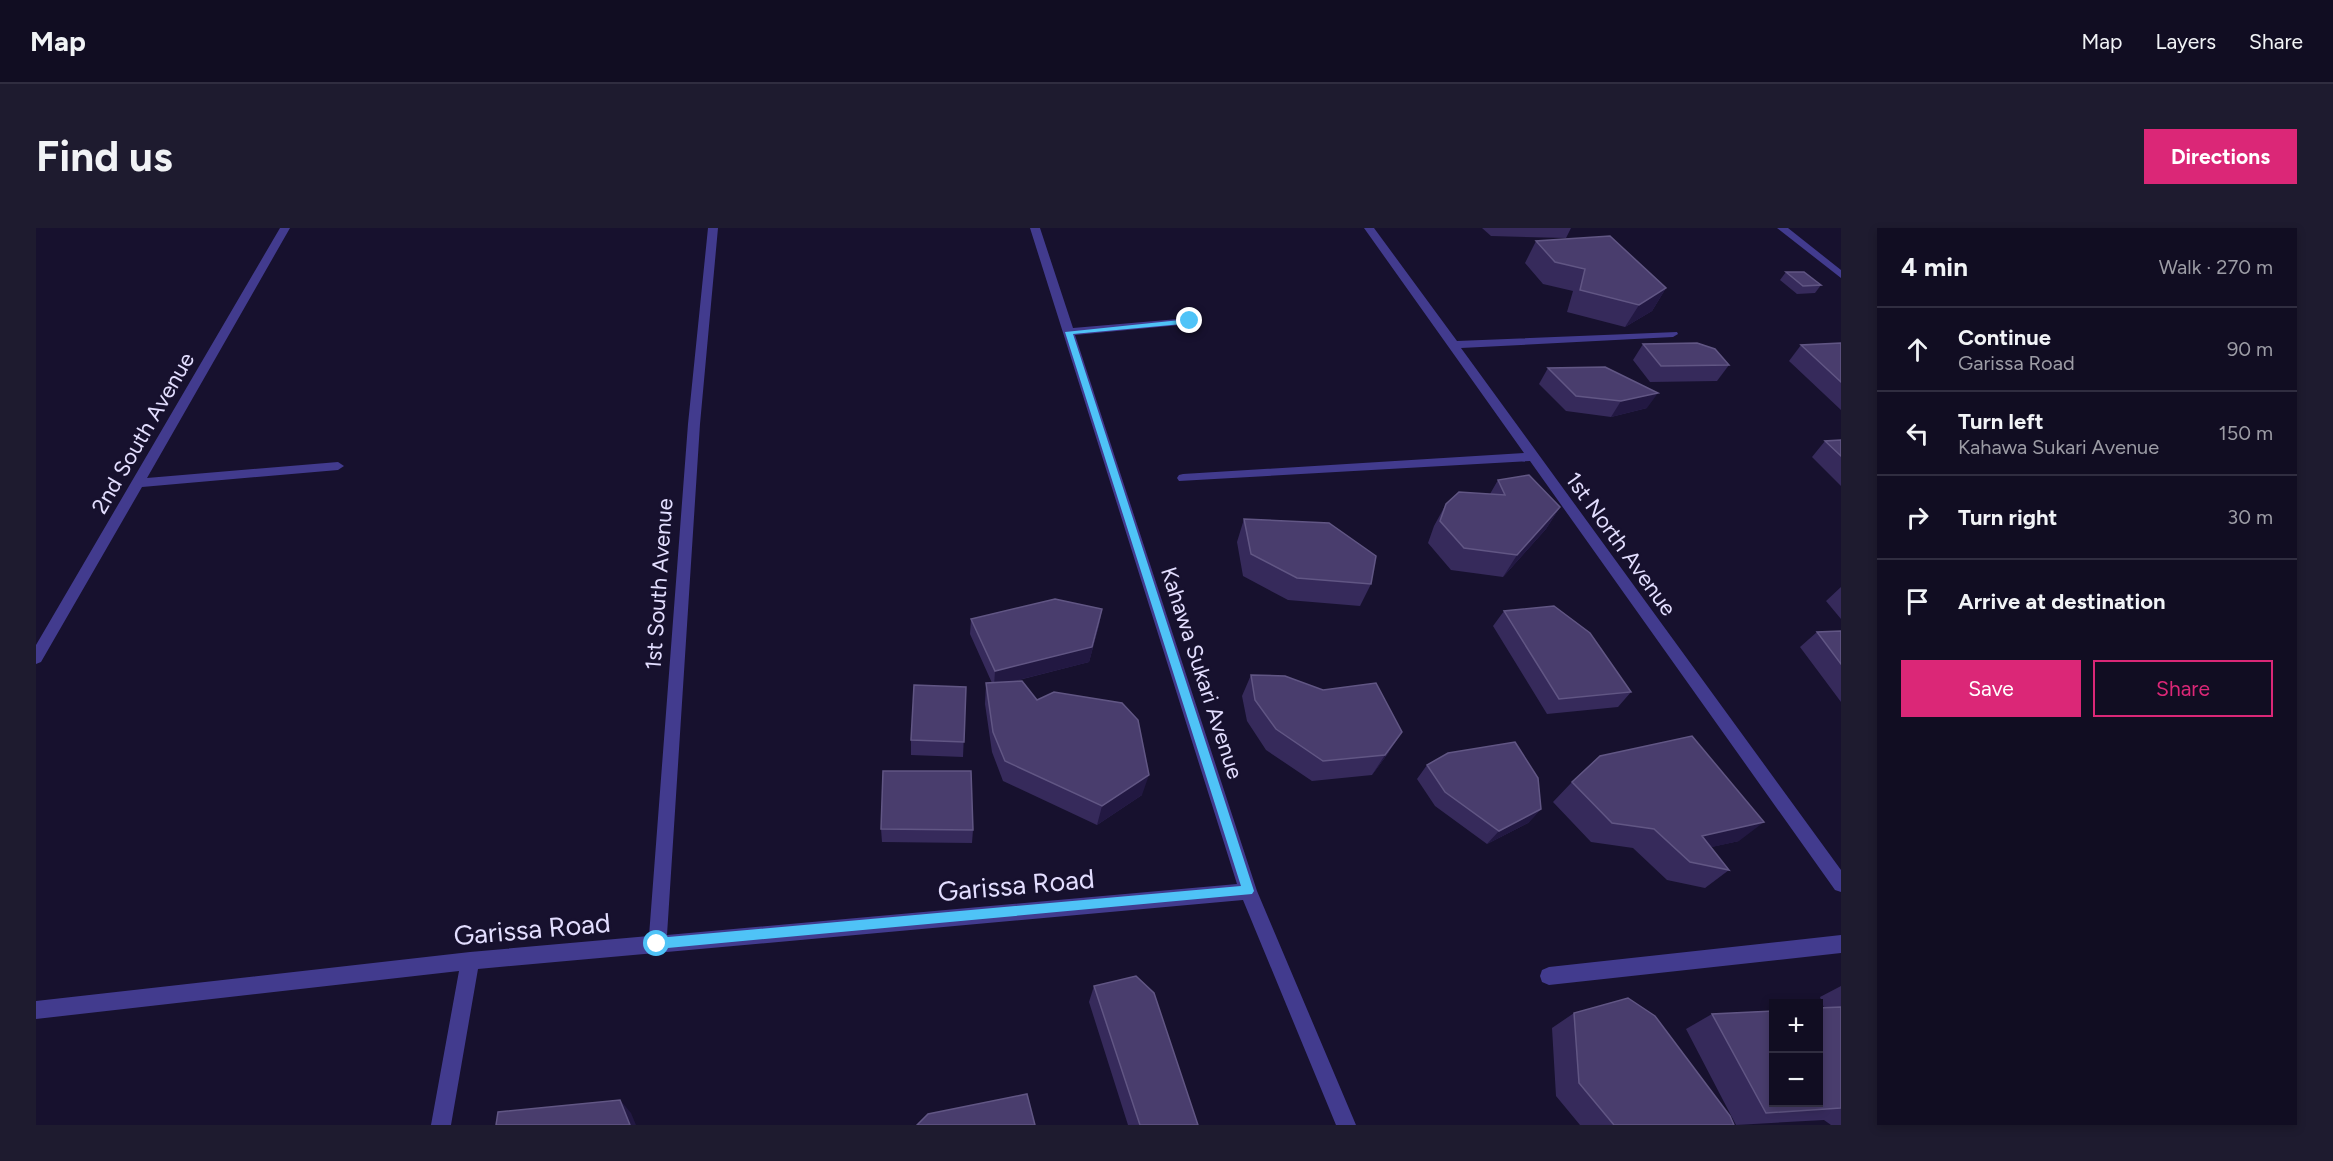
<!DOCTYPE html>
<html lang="en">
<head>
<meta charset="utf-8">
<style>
  body { margin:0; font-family:Figtree,sans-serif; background:#1e1b2f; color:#f1f3f6 }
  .controls { position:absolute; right:18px; bottom:18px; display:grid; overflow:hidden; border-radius:0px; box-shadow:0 3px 9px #0003 }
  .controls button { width:54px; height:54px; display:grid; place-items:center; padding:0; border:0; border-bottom:2px solid #302d40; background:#110d22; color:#f1f3f6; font:30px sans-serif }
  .stop { position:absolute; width:18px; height:18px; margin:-14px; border:4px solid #4fc3f7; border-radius:50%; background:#fff }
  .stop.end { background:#4fc3f7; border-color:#fff; box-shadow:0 2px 6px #0008 }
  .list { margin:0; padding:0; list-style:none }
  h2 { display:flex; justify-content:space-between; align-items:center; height:78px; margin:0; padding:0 24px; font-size:26px }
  h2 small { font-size:20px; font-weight:400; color:#9c9ca5 }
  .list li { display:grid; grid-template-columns:39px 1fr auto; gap:18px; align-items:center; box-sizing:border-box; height:84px; padding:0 24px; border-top:2px solid #302d40 }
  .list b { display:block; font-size:22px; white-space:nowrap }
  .list p { margin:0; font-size:20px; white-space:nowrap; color:#9c9ca5 }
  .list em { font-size:20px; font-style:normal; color:#9c9ca5 }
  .actions { display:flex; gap:12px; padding:18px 24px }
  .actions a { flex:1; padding:14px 0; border:2px solid #db2777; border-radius:0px; text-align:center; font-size:21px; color:#db2777 }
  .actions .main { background:#db2777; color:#fff }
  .icon { flex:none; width:33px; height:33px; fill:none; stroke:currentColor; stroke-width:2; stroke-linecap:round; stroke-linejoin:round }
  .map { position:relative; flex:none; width:1805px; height:897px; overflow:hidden; border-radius:0px }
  header { display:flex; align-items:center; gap:36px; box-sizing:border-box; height:84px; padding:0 30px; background:#110d22; border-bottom:2px solid #302d40 }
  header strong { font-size:28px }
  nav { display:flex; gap:33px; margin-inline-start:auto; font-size:21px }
  .intro { display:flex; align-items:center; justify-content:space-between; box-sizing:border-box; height:144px; padding:0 36px }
  h1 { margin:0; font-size:42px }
  .button { padding:15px 27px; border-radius:0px; background:#db2777; color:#fff; font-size:21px; font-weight:700 }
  main { display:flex; gap:36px; padding:0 36px }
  aside { flex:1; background:#110d22; border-radius:0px; box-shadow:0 3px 9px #0003 }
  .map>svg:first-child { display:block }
</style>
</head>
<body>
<header>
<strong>Map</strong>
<nav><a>Map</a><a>Layers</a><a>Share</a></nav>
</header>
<div class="intro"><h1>Find us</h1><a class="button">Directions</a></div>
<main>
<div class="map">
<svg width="1805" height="897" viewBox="0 0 1805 897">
  <rect width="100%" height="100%" fill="#17112e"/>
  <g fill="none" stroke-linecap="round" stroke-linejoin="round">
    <path fill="#423b8e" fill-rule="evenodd" d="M244,0H254L111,250L302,234L308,238L302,242L106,259L5,434L0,436V417Z
      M672,0H682L664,196L631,707L1201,656L994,0H1004L1037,100L1154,90L1159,93L1154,96L1039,107L1221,663L1320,897H1300L1207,672L442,741L415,897H395L423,743L0,791V773L434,724L613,708L652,196Z
      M1328,0H1338L1421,113L1641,104L1642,106L1637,109L1425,120L1805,642V664L1799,662L1494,233L1143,253L1141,250L1143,247L1147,246L1488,225Z
      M1741,0H1752L1805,42V50Z
      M1805,707V725L1513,757L1506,754L1504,748L1506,742L1513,739Z"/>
  </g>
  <path fill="#362a5b" d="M1446,0H1535L1530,10L1455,8Z
    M1500,13L1630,60L1616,83L1589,99L1531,84L1537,63L1507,56L1489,35Z
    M1750,44L1785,57L1779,65L1761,66L1744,52Z
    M1805,115V182L1753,133L1765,117Z
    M1607,116L1693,137L1681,153L1614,154L1597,132Z
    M1512,140L1611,180L1575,189L1530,183L1503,156Z
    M1805,212V258L1776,229L1789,213Z
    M1462,252L1524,279L1510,301L1467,349L1415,342L1392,315L1398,298L1410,276L1454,266Z
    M1208,291L1335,356L1324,378L1252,372L1207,348L1201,314Z
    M1805,359V391L1790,373Z
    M1066,381L1063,397L1053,434L975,454L1001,472L1106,567L1061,597L967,553L956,524L949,476L950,455H956L934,406L935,391Z
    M1468,383L1595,464L1582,479L1511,486L1457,398Z
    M1805,403V474L1764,419L1781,404Z
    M1215,447L1353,524L1336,547L1276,553L1230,522L1211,493L1206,468Z
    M930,459L927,529L875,527V512Z
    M1391,537L1505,581L1492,595L1451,616L1399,578L1381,551Z
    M1536,554L1703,613L1675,619L1693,642L1669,660L1631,652L1597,620L1555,614L1517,574Z
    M845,601L937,602L936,615L846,614Z
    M1058,758L1162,897H1092L1053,774Z
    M1805,758V897H1795L1788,892L1700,897L1650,801L1676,786L1788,780L1784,769Z
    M1538,785L1698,897H1544L1520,868L1516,800Z"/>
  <path fill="#221842" d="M1630,60L1616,83L1589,99L1603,77Z
    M1622,165L1611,180L1575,189L1585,173Z
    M1524,279L1510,301L1467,349L1481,327Z
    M1066,381L1063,397L1053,434L958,458L959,443Z
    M1366,504L1353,524L1336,547L1349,527Z
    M1113,547L1106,567L1061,597L1066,578Z
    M1505,581L1492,595L1451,616L1463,603Z
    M1728,594L1703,613L1645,626L1666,608Z
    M584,872L595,885L600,897H594Z"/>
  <path fill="#493d6d" stroke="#615684" stroke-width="1.5" d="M1574,8L1630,60L1603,77L1544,62L1549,41L1519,34L1500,13Z
    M1750,44H1768L1785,57L1767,58Z
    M1661,115L1679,121L1693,137L1625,138L1607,116Z
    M1805,115V154L1765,117Z
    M1569,139L1622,165L1585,173L1540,168L1512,140Z
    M1805,212V228L1789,213Z
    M1493,247L1524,279L1481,327L1428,320L1404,293L1410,276L1423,264L1469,267L1462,252Z
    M1208,291L1293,295L1340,328L1335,356L1261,350L1215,326Z
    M1019,371L1066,381L1056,419L959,443L935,391Z
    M1518,378L1554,405L1595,464L1523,471L1468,383Z
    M1805,403V436L1781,404Z
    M1215,447L1249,448L1287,462L1340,455L1366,504L1349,527L1287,533L1240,501L1219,472Z
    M986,453L1001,472L1018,464L1086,475L1102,492L1113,547L1066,578L969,533L957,504L950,455Z
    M878,457L930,459L928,514L875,512Z
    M1656,508L1728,594L1666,608L1693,642L1654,634L1618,601L1576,595L1536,554L1564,528Z
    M1479,514L1502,550L1505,581L1463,603L1409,564L1391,537L1412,525Z
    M847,543H935L937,602L845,601Z
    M1100,748L1118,765L1162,897H1104L1058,758Z
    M1592,770L1619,788L1694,888L1698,897H1578L1543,855L1538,785Z
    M1805,779V880L1730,885L1676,786L1737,783V874H1782V780Z
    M991,866L999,897H881L892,886Z
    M584,872L594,897H460L462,884Z"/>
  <path fill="#4fc3f7" d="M1154,91L1157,95L1037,106L1218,663L1216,666L621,721L617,720V712L621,710L1205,658L1029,104Z"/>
  <g text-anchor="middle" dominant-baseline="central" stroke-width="4.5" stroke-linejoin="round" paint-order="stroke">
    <g font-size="22" fill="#e3deff" stroke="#17112e">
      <text transform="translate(107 205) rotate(-60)">2nd South Avenue</text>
      <text transform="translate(1585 316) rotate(54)">1st North Avenue</text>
      <text transform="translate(623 356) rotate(-86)">1st South Avenue</text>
      <text transform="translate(1166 445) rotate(72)">Kahawa Sukari Avenue</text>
    </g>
    <g font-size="27" fill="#e3deff" stroke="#17112e">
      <text transform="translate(980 657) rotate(-5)">Garissa Road</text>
      <text transform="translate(496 701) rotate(-5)">Garissa Road</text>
    </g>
  </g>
</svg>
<div class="controls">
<button>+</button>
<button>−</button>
</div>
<div class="stop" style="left:621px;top:716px"></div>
<div class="stop end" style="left:1154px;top:93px"></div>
</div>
<aside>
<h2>4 min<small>Walk · 270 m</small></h2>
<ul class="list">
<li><svg class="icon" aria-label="ahead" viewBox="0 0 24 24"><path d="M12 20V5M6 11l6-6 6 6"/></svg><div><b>Continue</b><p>Garissa Road</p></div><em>90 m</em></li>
<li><svg class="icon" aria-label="left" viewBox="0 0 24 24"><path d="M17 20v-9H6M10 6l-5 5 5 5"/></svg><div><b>Turn left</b><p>Kahawa Sukari Avenue</p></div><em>150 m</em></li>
<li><svg class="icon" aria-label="right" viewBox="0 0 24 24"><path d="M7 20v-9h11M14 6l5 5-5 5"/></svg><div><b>Turn right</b></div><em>30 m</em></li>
<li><svg class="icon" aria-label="arrive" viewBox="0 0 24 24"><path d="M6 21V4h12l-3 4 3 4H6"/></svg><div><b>Arrive at destination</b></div></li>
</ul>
<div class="actions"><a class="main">Save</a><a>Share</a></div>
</aside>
</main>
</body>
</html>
